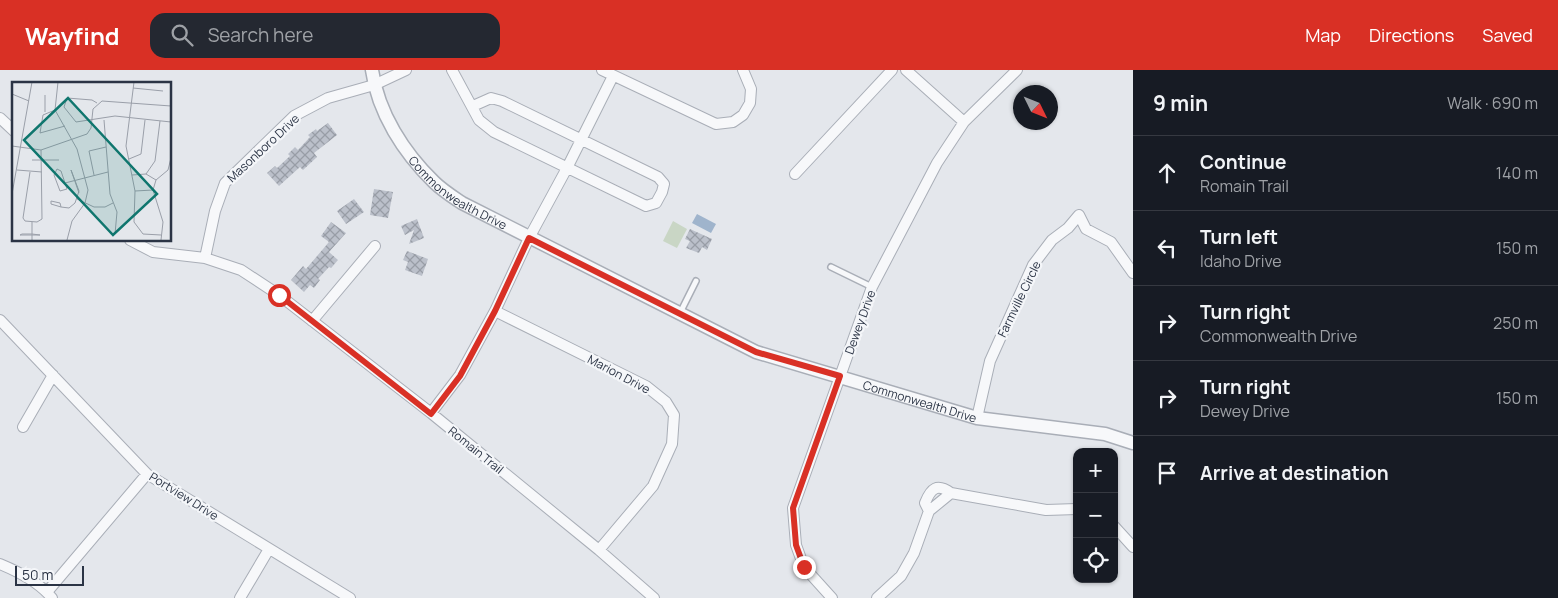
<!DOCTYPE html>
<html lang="en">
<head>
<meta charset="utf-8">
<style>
  body { margin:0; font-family:Manrope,sans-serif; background:#242831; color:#f1f3f6 }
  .controls { position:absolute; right:15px; bottom:15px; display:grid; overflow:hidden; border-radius:10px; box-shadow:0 1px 4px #0004 }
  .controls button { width:45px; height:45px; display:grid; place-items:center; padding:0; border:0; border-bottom:1px solid #363941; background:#171b24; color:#f1f3f6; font:25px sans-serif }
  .compass { position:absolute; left:1013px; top:15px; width:45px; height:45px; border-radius:50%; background:#171b24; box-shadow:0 1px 4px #0004; rotate:133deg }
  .scale { position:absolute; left:15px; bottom:12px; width:69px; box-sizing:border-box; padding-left:5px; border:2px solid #2b3445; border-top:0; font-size:14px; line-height:18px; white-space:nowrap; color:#2b3445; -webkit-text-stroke:4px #f4f6f9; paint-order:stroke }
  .stop { position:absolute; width:15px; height:15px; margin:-11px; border:4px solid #d93025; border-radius:50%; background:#fff }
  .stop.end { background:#d93025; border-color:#fff; box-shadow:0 1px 5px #0008 }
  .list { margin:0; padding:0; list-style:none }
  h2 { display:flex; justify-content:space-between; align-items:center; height:65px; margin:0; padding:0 20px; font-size:21px }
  h2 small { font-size:16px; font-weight:400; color:#9ea1a6 }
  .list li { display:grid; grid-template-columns:32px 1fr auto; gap:15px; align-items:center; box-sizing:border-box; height:75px; padding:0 20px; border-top:1px solid #363941 }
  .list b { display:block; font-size:19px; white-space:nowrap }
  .list p { margin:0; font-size:16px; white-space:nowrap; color:#9ea1a6 }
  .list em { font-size:16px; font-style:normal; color:#9ea1a6 }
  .icon { flex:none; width:28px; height:28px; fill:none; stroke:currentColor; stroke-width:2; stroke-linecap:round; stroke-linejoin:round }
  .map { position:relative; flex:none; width:1133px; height:528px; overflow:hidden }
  header { display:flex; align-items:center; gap:30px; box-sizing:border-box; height:70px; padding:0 25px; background:#d93025; color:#fff }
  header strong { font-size:24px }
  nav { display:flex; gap:28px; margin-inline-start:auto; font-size:18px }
  .search { width:350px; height:45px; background:#242831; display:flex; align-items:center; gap:12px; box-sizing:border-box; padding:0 18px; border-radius:15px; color:#9ea1a6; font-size:19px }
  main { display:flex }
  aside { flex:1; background:#171b24 }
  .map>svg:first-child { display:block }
</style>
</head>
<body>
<header>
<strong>Wayfind</strong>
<div class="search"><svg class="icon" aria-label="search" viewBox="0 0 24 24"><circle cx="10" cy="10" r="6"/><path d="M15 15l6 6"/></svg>Search here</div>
<nav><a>Map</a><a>Directions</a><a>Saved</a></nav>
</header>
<main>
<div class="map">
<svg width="1133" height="528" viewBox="0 0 1133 528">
  <defs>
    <pattern id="building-cross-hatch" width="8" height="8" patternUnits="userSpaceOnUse" patternTransform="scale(1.25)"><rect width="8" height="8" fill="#bbc0ca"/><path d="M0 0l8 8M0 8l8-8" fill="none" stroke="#989da6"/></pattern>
  </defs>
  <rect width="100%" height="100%" fill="#e4e7ec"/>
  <path fill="#c9d6c5" d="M673,151L687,159L677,178L663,171Z"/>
  <path fill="#9fb4cc" d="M697,144L716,154L711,163L692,153Z"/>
  <path fill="url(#building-cross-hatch)" d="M328,53L337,65L314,83L317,87L303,100L300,97L279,116L267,103L275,96L277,98L290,86L288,84L295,77L298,80L310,67L308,65L316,59L317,61Z
    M374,119L393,122L388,148L370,145Z
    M354,129L364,142L346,154L337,141Z
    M417,149L424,168L409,174L414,160L405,165L401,156Z
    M331,152L346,163L329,182L338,190L331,198L329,197L318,209L320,210L314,218L310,215L304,222L291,210L303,196L306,199L329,172L321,166Z
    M690,159L712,169L707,180L702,177L699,183L686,178L690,171L685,169Z
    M407,181L428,189L422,206L405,200L408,192L403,190Z"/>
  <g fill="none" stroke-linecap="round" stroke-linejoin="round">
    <g stroke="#a9aeb7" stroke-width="8">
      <path id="service" d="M831,197L872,217
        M680,243L696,211"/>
    </g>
    <g stroke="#a9aeb7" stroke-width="12">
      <path id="minor" d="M452,0L479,50L494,62L646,136L656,133L662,122L664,114L658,107L502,31L491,28L473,36
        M602,0L716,54L733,52L743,45L750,33L751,19L743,0
        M906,0L964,52
        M0,48L14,61
        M795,104L892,0
        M130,170L153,182L205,188L241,200L279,225L431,343L599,480L654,528
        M205,188L215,141L225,113L294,46L328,28L374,15L406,0
        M495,241L646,316L666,332L674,345L672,374L653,416L599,480
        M0,250L147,404L350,528
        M312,251L375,176
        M431,343L460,305L495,241L529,168L567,98L613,6
        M977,348L990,291L1033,195L1052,170L1068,158L1079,145L1086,159L1111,172L1133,203
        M23,357L53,305
        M929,441L925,433C931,418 937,413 951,423
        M1114,456L1133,477
        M0,494C17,501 40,513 52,528
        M47,522L147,404
        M240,528L269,479
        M832,528L804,497L796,475L793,438L872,217L937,93L964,52L1017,0
        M877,528L901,506L914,483L929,441L951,423L1046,440L1077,439"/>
    </g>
    <g stroke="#a9aeb7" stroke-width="15">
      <g id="tertiary">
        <path id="s1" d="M372,0C378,43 404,83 434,112C442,120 453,127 462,133L756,282L977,348L1105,364L1133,373"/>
      </g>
    </g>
    <use href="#service" stroke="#f7f8fa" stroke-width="5"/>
    <use href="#minor" stroke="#f7f8fa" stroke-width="10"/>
    <use href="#tertiary" stroke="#f7f8fa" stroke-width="12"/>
  </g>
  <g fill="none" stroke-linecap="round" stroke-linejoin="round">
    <path stroke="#d93025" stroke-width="6" d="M279,225L431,344L460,306L495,241L529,168L756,282L840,306L793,438L796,475L804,497"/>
  </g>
  <g text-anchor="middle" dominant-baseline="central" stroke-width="4.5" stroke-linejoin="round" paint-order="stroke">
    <g font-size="12" fill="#2b3445" stroke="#f4f6f9">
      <text transform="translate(263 78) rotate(-43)">Masonboro Drive</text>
      <text stroke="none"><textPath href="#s1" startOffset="156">Commonwealth Drive</textPath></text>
      <text transform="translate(1019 229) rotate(-64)">Farmville Circle</text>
      <text transform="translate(860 252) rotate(-70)">Dewey Drive</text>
      <text transform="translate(619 304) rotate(28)">Marion Drive</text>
      <text stroke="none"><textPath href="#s1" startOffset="666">Commonwealth Drive</textPath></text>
      <text transform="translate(476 380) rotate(39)">Romain Trail</text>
      <text transform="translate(184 426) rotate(32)">Portview Drive</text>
    </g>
  </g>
  <g transform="translate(12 12)">
    <rect width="159" height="159" fill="#e4e7ec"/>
    <path fill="none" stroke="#9a9fa9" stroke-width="1" d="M46,0L43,28L65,67L76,108L73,121L60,139L55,158M122,0L114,64L123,109L122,140L131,152L149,153M121,6L151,9M0,12L17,19M85,21L80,18L55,16L52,25L64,40L103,34L159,40M43,28L31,33L28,51L53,44M33,30V13M92,38L98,112L105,130L103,152M0,64L29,68L75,52L79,46L81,27L90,19L159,24M117,77L129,72L133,38M20,78H47M5,88L30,90M18,90L11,136L13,139L25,140L30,137L29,68M134,92L143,79L148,39M82,93L77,69L94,65M120,93L134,92L144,98M53,101L49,89L45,87L42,93L48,109L55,107L53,101L96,90M123,109L141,108M0,112L20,0M65,117L82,125H93L101,121M49,125L48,121L39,119V122L49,125L57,126L63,121L67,109L59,88L67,111M20,140V158M20,152L28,153H8L10,152ZM149,158L151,140L141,108L144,98L156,88L159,76"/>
    <path fill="#0f766e" fill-opacity="0.15" stroke="#0f766e" stroke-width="2.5" d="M56,16L145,112L101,153L12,58Z"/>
    <rect width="159" height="159" fill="none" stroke="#2b3445" stroke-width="2.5"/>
  </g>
</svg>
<div class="controls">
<button>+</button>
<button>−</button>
<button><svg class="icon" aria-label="locate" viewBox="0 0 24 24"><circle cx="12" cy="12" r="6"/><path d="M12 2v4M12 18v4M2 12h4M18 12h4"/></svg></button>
</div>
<svg class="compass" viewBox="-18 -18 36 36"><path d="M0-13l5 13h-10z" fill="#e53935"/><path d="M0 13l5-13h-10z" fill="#9ea1a6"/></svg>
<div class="scale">50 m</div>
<div class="stop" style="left:279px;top:225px"></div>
<div class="stop end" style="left:804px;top:497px"></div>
</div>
<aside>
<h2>9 min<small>Walk · 690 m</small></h2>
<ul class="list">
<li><svg class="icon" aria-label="ahead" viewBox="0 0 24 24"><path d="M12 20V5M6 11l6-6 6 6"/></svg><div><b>Continue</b><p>Romain Trail</p></div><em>140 m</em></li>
<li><svg class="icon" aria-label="left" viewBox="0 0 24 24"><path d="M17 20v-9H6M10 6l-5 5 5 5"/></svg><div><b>Turn left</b><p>Idaho Drive</p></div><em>150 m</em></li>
<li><svg class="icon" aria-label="right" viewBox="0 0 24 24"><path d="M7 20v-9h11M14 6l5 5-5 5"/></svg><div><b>Turn right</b><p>Commonwealth Drive</p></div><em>250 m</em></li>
<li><svg class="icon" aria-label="right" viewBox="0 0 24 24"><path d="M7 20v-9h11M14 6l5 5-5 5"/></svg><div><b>Turn right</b><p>Dewey Drive</p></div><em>150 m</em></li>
<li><svg class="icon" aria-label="arrive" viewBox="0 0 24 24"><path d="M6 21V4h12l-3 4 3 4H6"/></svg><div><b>Arrive at destination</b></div></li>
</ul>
</aside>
</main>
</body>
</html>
